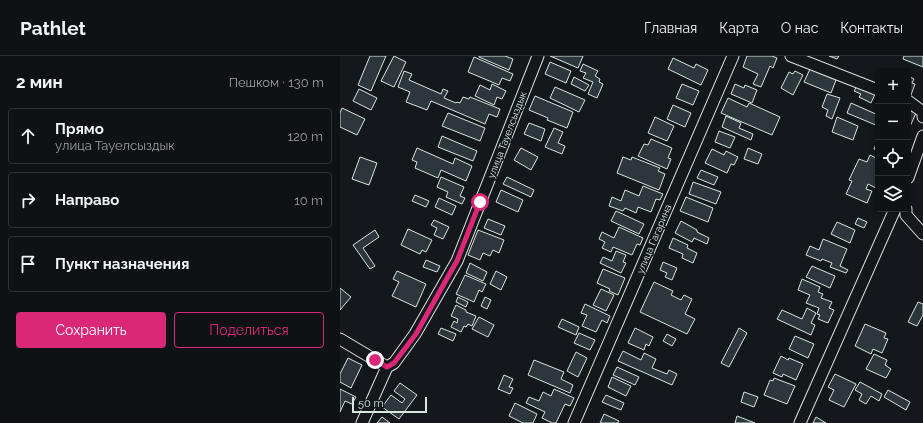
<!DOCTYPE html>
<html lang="ru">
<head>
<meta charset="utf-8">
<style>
  body { margin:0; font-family:Raleway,sans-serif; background:#181b1e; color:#f1f3f6 }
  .controls { position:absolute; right:12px; top:12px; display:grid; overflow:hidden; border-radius:4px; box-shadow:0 2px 6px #0003 }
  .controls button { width:36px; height:36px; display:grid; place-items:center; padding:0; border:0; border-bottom:1px solid #2f3234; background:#0f1215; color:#f1f3f6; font:20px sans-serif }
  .scale { position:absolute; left:12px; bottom:10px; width:75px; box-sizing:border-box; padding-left:4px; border:2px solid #d8e6dc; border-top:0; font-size:11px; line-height:14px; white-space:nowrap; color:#d8e6dc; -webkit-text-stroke:3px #14181c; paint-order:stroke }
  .stop { position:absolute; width:12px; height:12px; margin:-9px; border:3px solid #db2777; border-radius:50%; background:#fff }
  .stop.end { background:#db2777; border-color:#fff; box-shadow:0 1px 4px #0008 }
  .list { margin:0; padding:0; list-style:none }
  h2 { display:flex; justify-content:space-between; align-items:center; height:52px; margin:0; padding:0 16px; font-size:17px }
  h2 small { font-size:13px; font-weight:400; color:#9b9ea0 }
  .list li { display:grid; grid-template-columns:26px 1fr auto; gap:12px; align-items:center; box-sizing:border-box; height:56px; margin:0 8px 8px; padding:0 8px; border:1px solid #2f3234; border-radius:4px }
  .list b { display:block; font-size:15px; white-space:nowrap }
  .list p { margin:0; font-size:13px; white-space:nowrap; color:#9b9ea0 }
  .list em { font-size:13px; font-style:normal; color:#9b9ea0 }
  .actions { display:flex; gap:8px; padding:12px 16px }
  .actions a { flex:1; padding:9px 0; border:1px solid #db2777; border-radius:4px; text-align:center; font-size:14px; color:#db2777 }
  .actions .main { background:#db2777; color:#fff }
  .icon { flex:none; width:22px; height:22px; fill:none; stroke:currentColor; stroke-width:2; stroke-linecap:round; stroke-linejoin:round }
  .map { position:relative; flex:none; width:583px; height:367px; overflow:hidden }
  header { display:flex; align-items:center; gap:24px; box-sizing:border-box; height:56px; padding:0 20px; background:#0f1215; border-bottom:1px solid #2f3234 }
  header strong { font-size:19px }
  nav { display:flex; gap:22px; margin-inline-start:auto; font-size:14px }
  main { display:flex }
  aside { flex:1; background:#0f1215 }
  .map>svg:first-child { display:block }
</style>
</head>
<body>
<header>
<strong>Pathlet</strong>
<nav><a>Главная</a><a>Карта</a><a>О нас</a><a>Контакты</a></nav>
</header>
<main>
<aside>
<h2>2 мин<small>Пешком · 130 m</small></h2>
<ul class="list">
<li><svg class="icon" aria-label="ahead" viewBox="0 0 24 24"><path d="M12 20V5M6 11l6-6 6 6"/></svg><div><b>Прямо</b><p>улица Тауелсыздык</p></div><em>120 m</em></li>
<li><svg class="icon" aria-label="right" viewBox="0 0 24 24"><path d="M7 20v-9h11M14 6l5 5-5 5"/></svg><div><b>Направо</b></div><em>10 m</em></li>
<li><svg class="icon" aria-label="arrive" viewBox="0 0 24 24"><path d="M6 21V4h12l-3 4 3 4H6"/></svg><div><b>Пункт назначения</b></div></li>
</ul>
<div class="actions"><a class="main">Сохранить</a><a>Поделиться</a></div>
</aside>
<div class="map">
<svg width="583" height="367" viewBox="0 0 583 367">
  <rect width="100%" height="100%" fill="#14181c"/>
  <path fill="#2c363c" stroke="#d8e6dc" d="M30,0H46L31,35L18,29Z
    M54,0L66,6L54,31L41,25Z
    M139,0H165L173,3L169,14L139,1Z
    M210,0H243L238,12Z
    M407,0H432L437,2L433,12L430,10L421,31L413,28L418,18L403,11Z
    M489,0H499L497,3Z
    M564,0H583V11L563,3Z
    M134,1L173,18L170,25L162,22L159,29L128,16Z
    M333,2L354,12L356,8L368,14L361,29L328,13Z
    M210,6L231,15L226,27L205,18Z
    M243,8L258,15L255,20L260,23L259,26L263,28L257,42L248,38L253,26L243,22L246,17L240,15Z
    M470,13L496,24L491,37L464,26Z
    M64,15L72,18L69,24L101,38L103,33L108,35L104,42L116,47L117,46L120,47L123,41L129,43L130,41L160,53L157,61L149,58L145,68L91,45L87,54L66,46L70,36L58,31Z
    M455,15L463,19L453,39L441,32L449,16L453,18Z
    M568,20L574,23L572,27L575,28L571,39L568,38Z
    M234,21L249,29L245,35L231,28Z
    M152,28L166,35L162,43L157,41L154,49L135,40L140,29L150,34Z
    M342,28L359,35L353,49L336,42Z
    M395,28L404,32L405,29L417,34L412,47L391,38Z
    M517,30L535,38L531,47L519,41L521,38L514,35Z
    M215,31L245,44L239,56L210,42Z
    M19,33L37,42L31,54L13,45Z
    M487,38L500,42L492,63L486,60L488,54L482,51Z
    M195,40L233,56L227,72L207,64L208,62L189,54Z
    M388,42L407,51L409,47L440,61L432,79L381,57Z
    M511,47L538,59V70L507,57Z
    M333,49L351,57L345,71L327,63Z
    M2,52L25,63L17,79L0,71V57Z
    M568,54L576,57L568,75Z
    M108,57L145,72L140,85L102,70Z
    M386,60L401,67L399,72L413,78L411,84L382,71Z
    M315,61L334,70L327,85L308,77Z
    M497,61L518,70L513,84L492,76Z
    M189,67L205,73L201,85L184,78Z
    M214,72L223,76L218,87L225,90L222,98L205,91Z
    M379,75L395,81L390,92L375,86Z
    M102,80L137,95L133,105L98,91Z
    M311,83L332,92L328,102L331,103L327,113L298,100L304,88L308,89Z
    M538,83V95L534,93Z
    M77,92L113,108L115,102L132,110L126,125L101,114L98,122L75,112L77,106L72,104Z
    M181,92L198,101L191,114L174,104Z
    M408,92L422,98L418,108L404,103Z
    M372,93L384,99L386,95L398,101L394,109L391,108L387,117L365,107Z
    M530,99L538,103V116L536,121L538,122V133L528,128L526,133L532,135L527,147L506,138L512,125L509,124L519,103L527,106Z
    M20,101L37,107L29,129L12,123Z
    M283,101L291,104L292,101L320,112L318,115L325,118L319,134L277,117Z
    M361,114L378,121L374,129L357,122Z
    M101,121L124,131L120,140L125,142L122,148L106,141L108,136L97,131Z
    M167,121L194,134L191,141L163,128Z
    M353,126L381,136L376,148L349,138Z
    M303,130L323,138L320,144L316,143L311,156L298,151L296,157L285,152L283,155L269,150L272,141L281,145L285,134L299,140Z
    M161,134L183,144L178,156L156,146Z
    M75,139L89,145L86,151L72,145Z
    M346,141L373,152L368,166L340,155Z
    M99,142L116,150L112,159L95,151Z
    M276,155L304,168L299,178L271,165Z
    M518,162L527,166L524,172L515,168Z
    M148,163L165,170L161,179L144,172Z
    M94,164L109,171L103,183L94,179L97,172L91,169Z
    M341,165L357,174V176L369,182L367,188L354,182L352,186L335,177Z
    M497,166L515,174L510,187L491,178Z
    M279,171L303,182L300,189L297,188L292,199L273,191L271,196L262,192L265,186L259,183L262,176L274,182Z
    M68,173L92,184L86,196L82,194L80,198L61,189Z
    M35,174L39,181L23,192L35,210L30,213L13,189Z
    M138,174L164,184L159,197L153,194L150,200L143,197L140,204L128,199Z
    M333,182L348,189L347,192L357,197L353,207L342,202L343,198L329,192Z
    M483,183L507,193L500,210L508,214L506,217L490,211L492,207L482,203L481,205L466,199L470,190L479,194Z
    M276,195L286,199L283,206L286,207L281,217L260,207L263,201L272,205Z
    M86,204L100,210L97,216L83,211Z
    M323,206L337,212L332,224L325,221L327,217L320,214Z
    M130,207L147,216L143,225L126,217Z
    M472,210L495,220L490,232L466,221Z
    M263,213L285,222L278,239L269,235L270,233L257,227Z
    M57,215L86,228L76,251L52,240L59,226L53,223Z
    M156,215L167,221L161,234L150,228Z
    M125,219L146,228L142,236L139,234L134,246L116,238Z
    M462,223L480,231L478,236L483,238L481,242L492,246L489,252L494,254L488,267L478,263L480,259L477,258L479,252L466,247L470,239L458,234Z
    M314,226L333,235L331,239L341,244L344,239L352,243L345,258L355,263L347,278L300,256Z
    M0,232L11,241L0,254Z
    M261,233L274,239L266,255L253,249Z
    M118,241L128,246L126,251L116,246Z
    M145,241L151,244L147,253L141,250Z
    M578,246L583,248V259L577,270L568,266Z
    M245,248L270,260L267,267L262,264L256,276L242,270L247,259L241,257Z
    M116,249L126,254V256L136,260L132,270L128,268L126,271L124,270L121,276L111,271L114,265L117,267L118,263L111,260Z
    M467,252L476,257L471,267L475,269L471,279L437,263L442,254L462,263Z
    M139,261L154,269L148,281L132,273Z
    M222,263L239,271L236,279L218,271Z
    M525,268L546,277L544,282L548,283L542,297L533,293L531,298L515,290Z
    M101,272L116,278L113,285L98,278Z
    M295,272L313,281L309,290L306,288L304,294L288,287Z
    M399,272L407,277L389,311L381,307Z
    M239,277L255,284L250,294L234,287Z
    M327,278L336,283L332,290L323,285Z
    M455,280L474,288L468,302L449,293Z
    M283,295L301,304L304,297L316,303L312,312L327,318L329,314L337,318L332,329L278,305Z
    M236,296L247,302L238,321L227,315Z
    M534,298L547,304L545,309L551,313L546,322L526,313Z
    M441,300L448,304L449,302L463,308L456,324L443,318L442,321L433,317Z
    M8,302L22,309L11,332L0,326V318Z
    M194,304L224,316L221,323L233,329L230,337L188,319Z
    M277,311L299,321L295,329L273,319Z
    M495,318L516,328L504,351L489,344L494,334L488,331Z
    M164,319L173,323L169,331L173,332L170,338L158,333Z
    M272,321L291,330L286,340L268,331Z
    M434,322L455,330L447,348L424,339L430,324L433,325Z
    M520,326L542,338L539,345L531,340L526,348L519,344L522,338L515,334Z
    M60,327L77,339L59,363L42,351L51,339L62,347L65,343L54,335Z
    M0,333L16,341L12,348L5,345L0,356Z
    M214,333L234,342L230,350L225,348L216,367H212L202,362L205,356L186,347L189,341L199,345L203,336L211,340Z
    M548,334L570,346L566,354L544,341Z
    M404,336L418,341L414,351L401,346Z
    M266,339L284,347L281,354L262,346Z
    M175,347L197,358L193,367H183L169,360Z
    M264,358L279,365L278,367H260Z
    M397,360L415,367H395Z
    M42,361L50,367H37Z
    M476,361L486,367H473Z"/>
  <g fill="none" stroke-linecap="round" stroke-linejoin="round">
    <g stroke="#d8e6dc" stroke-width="13">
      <path id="minor" d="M451,0L538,34
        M568,45L583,56V61
        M568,122L583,80
        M566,153V159L583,178
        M0,283L47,311
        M22,367L47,311L54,307L75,278L117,205L198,0
        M234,367L393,0
        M460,367L555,153"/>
    </g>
    <use href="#minor" stroke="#14181c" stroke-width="11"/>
  </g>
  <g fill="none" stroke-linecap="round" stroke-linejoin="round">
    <path stroke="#db2777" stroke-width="5" d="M35,304L47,311L54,307L76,278L110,217L117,205L140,146"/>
  </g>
  <g text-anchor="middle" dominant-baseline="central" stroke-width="3" stroke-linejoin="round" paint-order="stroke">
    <g font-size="10" fill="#d8e6dc" stroke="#14181c">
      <text transform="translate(167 79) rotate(-69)">улица Тауелсыздык</text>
      <text transform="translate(314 183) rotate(-67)">улица Гагарина</text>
    </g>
  </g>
</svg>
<div class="controls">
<button>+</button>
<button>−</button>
<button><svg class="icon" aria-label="locate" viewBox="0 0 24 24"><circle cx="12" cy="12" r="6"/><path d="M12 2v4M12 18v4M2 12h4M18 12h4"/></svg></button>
<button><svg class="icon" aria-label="layers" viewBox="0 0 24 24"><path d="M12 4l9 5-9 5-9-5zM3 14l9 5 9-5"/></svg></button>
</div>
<div class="scale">50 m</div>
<div class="stop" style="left:140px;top:146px"></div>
<div class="stop end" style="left:35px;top:304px"></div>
</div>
</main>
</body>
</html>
